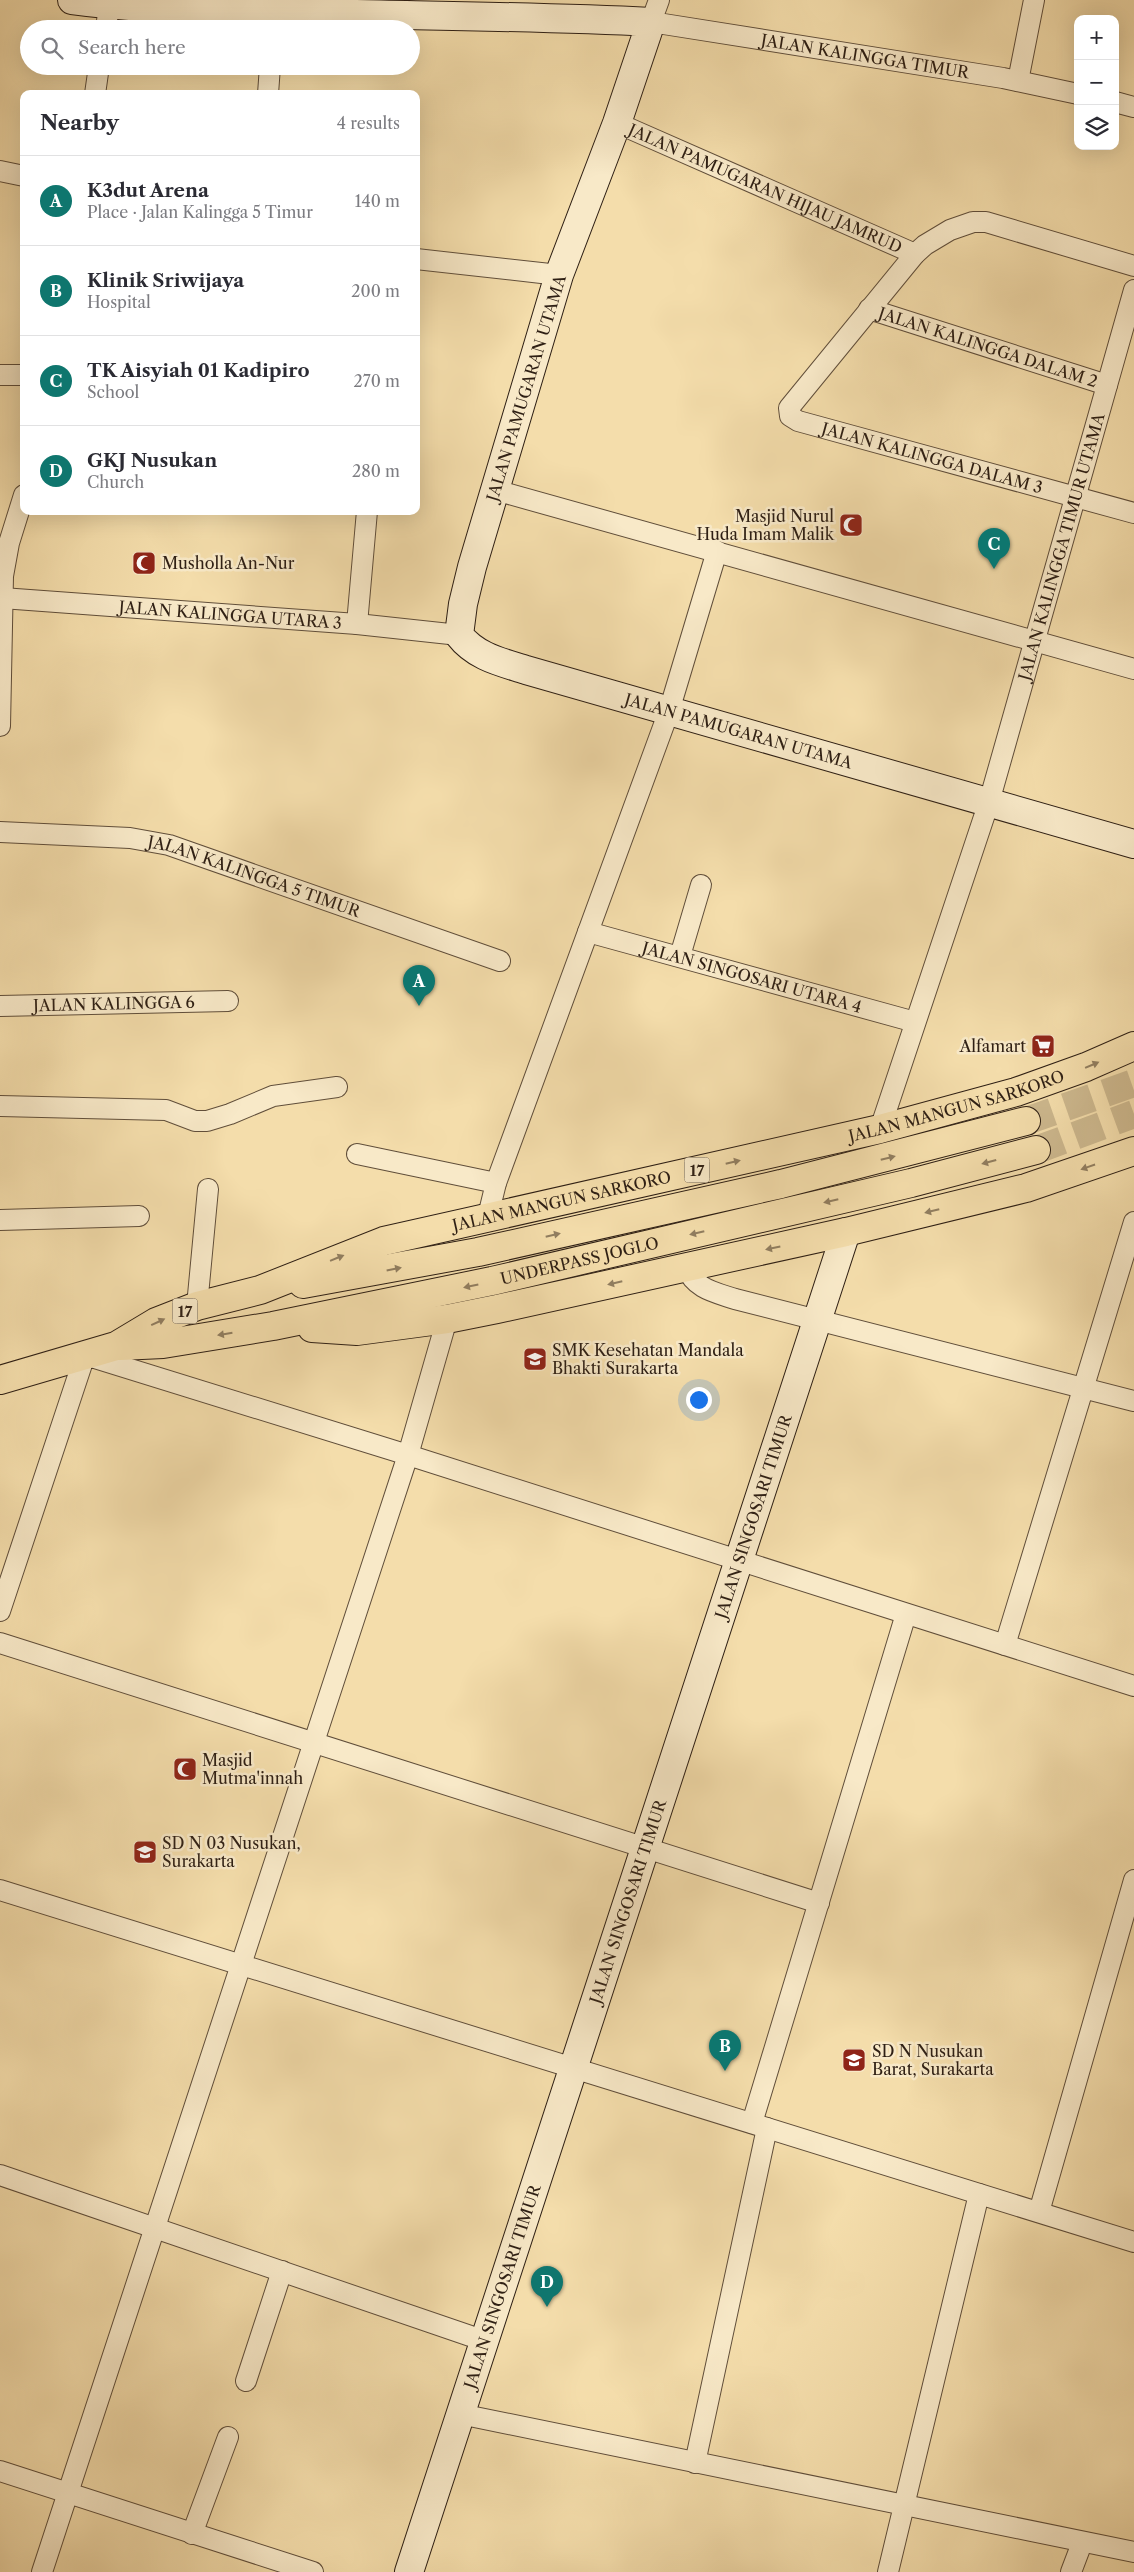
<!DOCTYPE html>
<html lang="en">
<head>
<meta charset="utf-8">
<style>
  body { margin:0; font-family:"Libre Caslon Text",serif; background:#f7f7f7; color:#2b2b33 }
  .controls { position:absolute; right:15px; top:15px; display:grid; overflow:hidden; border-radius:10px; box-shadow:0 5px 20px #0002 }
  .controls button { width:45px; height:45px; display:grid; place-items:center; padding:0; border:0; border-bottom:1px solid #e1e1e2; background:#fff; color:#2b2b33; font:25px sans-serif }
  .you { position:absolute; left:698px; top:1399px; width:18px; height:18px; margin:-12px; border:4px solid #fff; border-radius:50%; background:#1a73e8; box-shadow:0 0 0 8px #1a73e833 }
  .badge { display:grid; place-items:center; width:32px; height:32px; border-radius:50%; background:#0f766e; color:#fff; font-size:16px; font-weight:700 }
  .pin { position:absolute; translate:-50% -41px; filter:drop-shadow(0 1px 2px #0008) }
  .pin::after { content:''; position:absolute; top:26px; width:18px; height:15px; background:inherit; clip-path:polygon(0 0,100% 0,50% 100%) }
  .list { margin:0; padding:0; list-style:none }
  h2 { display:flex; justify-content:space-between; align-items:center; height:65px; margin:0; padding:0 20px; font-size:21px }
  h2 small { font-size:16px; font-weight:400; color:#7c7c81 }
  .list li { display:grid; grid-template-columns:32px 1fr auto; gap:15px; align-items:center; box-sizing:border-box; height:90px; padding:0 20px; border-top:1px solid #e1e1e2 }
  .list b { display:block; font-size:19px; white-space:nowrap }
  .list p { margin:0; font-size:16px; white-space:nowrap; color:#7c7c81 }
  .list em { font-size:16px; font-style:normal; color:#7c7c81 }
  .icon { flex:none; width:28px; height:28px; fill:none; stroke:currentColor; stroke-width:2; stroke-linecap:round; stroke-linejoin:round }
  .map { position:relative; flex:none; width:1134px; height:2572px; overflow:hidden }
  .search { position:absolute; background:#fff; box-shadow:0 5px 20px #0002; left:20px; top:20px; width:400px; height:55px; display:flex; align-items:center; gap:12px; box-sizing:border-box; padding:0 18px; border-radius:28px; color:#7c7c81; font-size:19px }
  .panel { position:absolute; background:#fff; box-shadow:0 5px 20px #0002; left:20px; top:90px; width:400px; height:425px; border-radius:10px }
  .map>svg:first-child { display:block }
</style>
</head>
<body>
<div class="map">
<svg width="1134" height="2572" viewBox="0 0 1134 2572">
  <rect width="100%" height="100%" fill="#f4ddab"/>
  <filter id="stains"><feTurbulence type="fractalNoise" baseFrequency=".004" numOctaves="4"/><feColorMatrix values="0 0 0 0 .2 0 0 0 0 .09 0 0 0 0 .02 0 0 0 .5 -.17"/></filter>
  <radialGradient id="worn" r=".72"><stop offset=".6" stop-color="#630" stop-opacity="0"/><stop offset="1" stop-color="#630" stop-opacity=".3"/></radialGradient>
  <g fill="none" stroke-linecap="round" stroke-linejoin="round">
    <path stroke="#ccb78d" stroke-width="28" stroke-dasharray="28 14" stroke-linecap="butt" d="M1026,1121L1134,1083
      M1036,1150L1134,1114"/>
    <g stroke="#604e3a" stroke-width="22">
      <g id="street">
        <path id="s1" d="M659,0L651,22L1003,78L1078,94"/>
        <path d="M106,29L109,5"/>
        <path d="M1018,81L1034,0"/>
        <path d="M95,94L99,66"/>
        <path d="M268,94L270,66"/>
        <path d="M1115,102L1134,107"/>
        <path id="s2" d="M617,123L915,254"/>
        <path d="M0,171L24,176"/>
        <path d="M416,259L559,275"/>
        <path id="s3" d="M1134,266L986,222H973L950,230L925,245L915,254L789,408L790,416L798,421L1134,513"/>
        <path id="s4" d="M869,309L1107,385"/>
        <path d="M0,375H24"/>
        <path d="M495,490L1134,669"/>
        <path id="s5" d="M2,598L357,624L459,635"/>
        <path d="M357,624L367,511"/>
        <path d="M0,726L3,576L9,543L24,495"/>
        <path id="s6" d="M0,832L130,838L169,845L500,961"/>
        <path id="s7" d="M588,932L915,1022"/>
        <path d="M680,956L701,885"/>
        <path id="s8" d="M0,1006L228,1001"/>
        <path d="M0,1106L166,1110L195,1121H207L230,1114L273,1096L337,1087"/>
        <path id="s9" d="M880,1129L989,802L1134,290"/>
        <path d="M357,1154L496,1183"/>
        <path d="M488,1216L496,1183L669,711L717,551"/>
        <path d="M0,1220L139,1216"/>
        <path d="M686,1267C695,1289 714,1292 735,1299L1134,1401"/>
        <path d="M197,1306L208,1189"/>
        <path d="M0,1611L85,1355L408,1455L1134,1686"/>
        <path d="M0,1643L819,1903"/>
        <path d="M1005,1645L1134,1222"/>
        <path d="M0,1890L1134,2242"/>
        <path d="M752,2123L906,1614"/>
        <path d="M0,2175L485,2341"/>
        <path d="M1039,2212L1134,1880"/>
        <path d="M246,2381L282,2271"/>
        <path d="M460,2414L1134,2552"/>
        <path d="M695,2463L767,2128"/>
        <path d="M0,2471L313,2572"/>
        <path d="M192,2534L228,2437"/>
        <path d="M42,2572L408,1455L447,1319"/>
        <path d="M888,2572L979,2194"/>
        <path d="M1071,2572L1082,2543"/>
      </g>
    </g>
    <g stroke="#2e1f14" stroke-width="30">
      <g id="secondary">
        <path id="s10" d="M72,0C166,12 262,13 356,14C454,16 553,17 651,22L617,123L559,275L472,567L463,604L459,635C476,657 501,662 526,670L1134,844"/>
        <path id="s11" d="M409,2572L846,1232"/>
      </g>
    </g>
    <g stroke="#2e1f14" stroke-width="30">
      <g id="highway">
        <path d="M303,1284L478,1252L781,1184L1026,1121"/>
        <path d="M312,1328L357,1331L447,1319L497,1309L846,1232L1026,1188L1134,1151"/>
        <path id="s12" d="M120,1346L163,1344L273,1326L492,1281L911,1183L1036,1150"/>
        <path id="s13" d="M0,1380L116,1346L156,1322L197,1306L260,1290L384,1241L880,1129L1016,1092L1086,1067L1134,1046"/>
      </g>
    </g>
    <use href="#street" stroke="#f8e9c8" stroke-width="20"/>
    <use href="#secondary" stroke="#f8e9c8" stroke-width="28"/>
    <use href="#highway" stroke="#f4ddab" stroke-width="28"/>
  </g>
  <defs><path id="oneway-solid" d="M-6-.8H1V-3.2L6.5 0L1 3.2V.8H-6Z" transform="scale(1.25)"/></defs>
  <g fill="#917e60">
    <use href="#oneway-solid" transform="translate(1092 1065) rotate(-23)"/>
    <use href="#oneway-solid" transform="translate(888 1158) rotate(-14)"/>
    <use href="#oneway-solid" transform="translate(733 1162) rotate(-13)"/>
    <use href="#oneway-solid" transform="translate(989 1162) rotate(165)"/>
    <use href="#oneway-solid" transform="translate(1088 1167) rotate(161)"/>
    <use href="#oneway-solid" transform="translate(831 1201) rotate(167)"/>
    <use href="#oneway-solid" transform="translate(932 1211) rotate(166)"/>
    <use href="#oneway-solid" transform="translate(697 1233) rotate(167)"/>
    <use href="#oneway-solid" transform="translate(553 1235) rotate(-13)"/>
    <use href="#oneway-solid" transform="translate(773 1248) rotate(168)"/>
    <use href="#oneway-solid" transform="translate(337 1258) rotate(-22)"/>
    <use href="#oneway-solid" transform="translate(394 1269) rotate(-11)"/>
    <use href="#oneway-solid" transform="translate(615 1283) rotate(167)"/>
    <use href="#oneway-solid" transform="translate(471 1286) rotate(168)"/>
    <use href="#oneway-solid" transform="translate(158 1322) rotate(-25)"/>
    <use href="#oneway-solid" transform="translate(225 1334) rotate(171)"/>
  </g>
  <defs>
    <g id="mosque-square" transform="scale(1.25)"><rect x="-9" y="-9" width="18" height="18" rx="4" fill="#8f2418" stroke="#f8e9c8"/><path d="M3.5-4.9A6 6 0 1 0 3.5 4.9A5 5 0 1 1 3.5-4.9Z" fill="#fff"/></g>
    <g id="supermarket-square" transform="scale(1.25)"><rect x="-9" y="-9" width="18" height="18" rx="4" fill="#8f2418" stroke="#f8e9c8"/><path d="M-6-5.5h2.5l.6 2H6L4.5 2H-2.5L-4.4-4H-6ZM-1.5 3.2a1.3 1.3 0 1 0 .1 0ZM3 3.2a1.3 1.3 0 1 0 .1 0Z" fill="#fff"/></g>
    <g id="school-square" transform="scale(1.25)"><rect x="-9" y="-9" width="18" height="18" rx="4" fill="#8f2418" stroke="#f8e9c8"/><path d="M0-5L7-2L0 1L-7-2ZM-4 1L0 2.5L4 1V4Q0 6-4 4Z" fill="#fff"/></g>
  </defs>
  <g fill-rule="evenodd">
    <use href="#mosque-square" x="851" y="525"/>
    <use href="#mosque-square" x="144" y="563"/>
    <use href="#supermarket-square" x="1043" y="1046"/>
    <use href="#school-square" x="535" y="1359"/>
    <use href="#mosque-square" x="185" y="1769"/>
    <use href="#school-square" x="145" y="1852"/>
    <use href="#school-square" x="854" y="2060"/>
  </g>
  <g text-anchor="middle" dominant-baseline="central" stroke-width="5" stroke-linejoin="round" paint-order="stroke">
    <g fill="#f8e9c8" stroke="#6b5c4a" stroke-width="1">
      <rect x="684.5" y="1157.5" width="25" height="25" rx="4"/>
      <rect x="172.5" y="1298.5" width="25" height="25" rx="4"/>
    </g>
    <g font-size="15" font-weight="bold" fill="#2e1f14">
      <text x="697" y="1170">17</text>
      <text x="185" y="1311">17</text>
    </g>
    <g font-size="16" fill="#2e1f14" stroke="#f8e9c8">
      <text stroke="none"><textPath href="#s1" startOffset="240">JALAN KALINGGA TIMUR</textPath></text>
      <text stroke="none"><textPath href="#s2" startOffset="162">JALAN PAMUGARAN HIJAU JAMRUD</textPath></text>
      <text stroke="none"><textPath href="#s4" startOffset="125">JALAN KALINGGA DALAM 2</textPath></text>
      <text transform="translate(526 388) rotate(-73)">JALAN PAMUGARAN UTAMA</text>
      <text stroke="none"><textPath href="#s3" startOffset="590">JALAN KALINGGA DALAM 3</textPath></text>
      <text stroke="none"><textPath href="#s9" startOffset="610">JALAN KALINGGA TIMUR UTAMA</textPath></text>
      <text stroke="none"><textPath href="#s5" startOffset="229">JALAN KALINGGA UTARA 3</textPath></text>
      <text stroke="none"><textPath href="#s10" startOffset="1521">JALAN PAMUGARAN UTAMA</textPath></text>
      <text stroke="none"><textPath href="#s6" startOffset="260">JALAN KALINGGA 5 TIMUR</textPath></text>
      <text stroke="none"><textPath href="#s7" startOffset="170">JALAN SINGOSARI UTARA 4</textPath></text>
      <text stroke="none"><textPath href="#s8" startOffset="114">JALAN KALINGGA 6</textPath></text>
      <text stroke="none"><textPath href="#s13" startOffset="998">JALAN MANGUN SARKORO</textPath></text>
      <text stroke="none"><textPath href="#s13" startOffset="592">JALAN MANGUN SARKORO</textPath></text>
      <text stroke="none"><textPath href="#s12" startOffset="468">UNDERPASS JOGLO</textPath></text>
      <text stroke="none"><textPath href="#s11" startOffset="1110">JALAN SINGOSARI TIMUR</textPath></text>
      <text stroke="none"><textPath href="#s11" startOffset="705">JALAN SINGOSARI TIMUR</textPath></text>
      <text stroke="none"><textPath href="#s11" startOffset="300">JALAN SINGOSARI TIMUR</textPath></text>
    </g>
    <g font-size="16" fill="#2e1f14" stroke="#f8e9c8" text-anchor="start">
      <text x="834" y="516" text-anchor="end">Masjid Nurul<tspan x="834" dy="18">Huda Imam Malik</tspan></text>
      <text x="162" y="563">Musholla An-Nur</text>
      <text x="1026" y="1046" text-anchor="end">Alfamart</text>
      <text x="552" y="1350">SMK Kesehatan Mandala<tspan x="552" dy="18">Bhakti Surakarta</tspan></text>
      <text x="202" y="1760">Masjid<tspan x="202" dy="18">Mutma'innah</tspan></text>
      <text x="162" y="1843">SD N 03 Nusukan,<tspan x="162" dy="18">Surakarta</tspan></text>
      <text x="872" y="2051">SD N Nusukan<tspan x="872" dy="18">Barat, Surakarta</tspan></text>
    </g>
  </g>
  <rect width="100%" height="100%" filter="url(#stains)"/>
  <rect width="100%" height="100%" fill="url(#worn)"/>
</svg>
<div class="controls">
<button>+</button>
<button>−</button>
<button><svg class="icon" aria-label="layers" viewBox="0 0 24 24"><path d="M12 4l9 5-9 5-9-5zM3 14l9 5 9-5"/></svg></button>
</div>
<div class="you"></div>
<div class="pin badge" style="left:419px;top:1006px">A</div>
<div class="pin badge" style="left:725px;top:2071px">B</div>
<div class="pin badge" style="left:994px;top:569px">C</div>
<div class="pin badge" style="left:547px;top:2307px">D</div>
<div class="search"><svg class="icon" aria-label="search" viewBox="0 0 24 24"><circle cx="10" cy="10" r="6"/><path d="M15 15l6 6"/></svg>Search here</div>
<section class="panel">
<h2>Nearby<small>4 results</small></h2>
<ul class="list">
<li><span class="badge">A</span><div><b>K3dut Arena</b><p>Place · Jalan Kalingga 5 Timur</p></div><em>140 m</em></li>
<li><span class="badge">B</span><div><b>Klinik Sriwijaya</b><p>Hospital</p></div><em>200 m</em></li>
<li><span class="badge">C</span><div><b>TK Aisyiah 01 Kadipiro</b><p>School</p></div><em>270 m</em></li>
<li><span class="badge">D</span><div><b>GKJ Nusukan</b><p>Church</p></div><em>280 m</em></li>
</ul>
</section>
</div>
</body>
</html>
